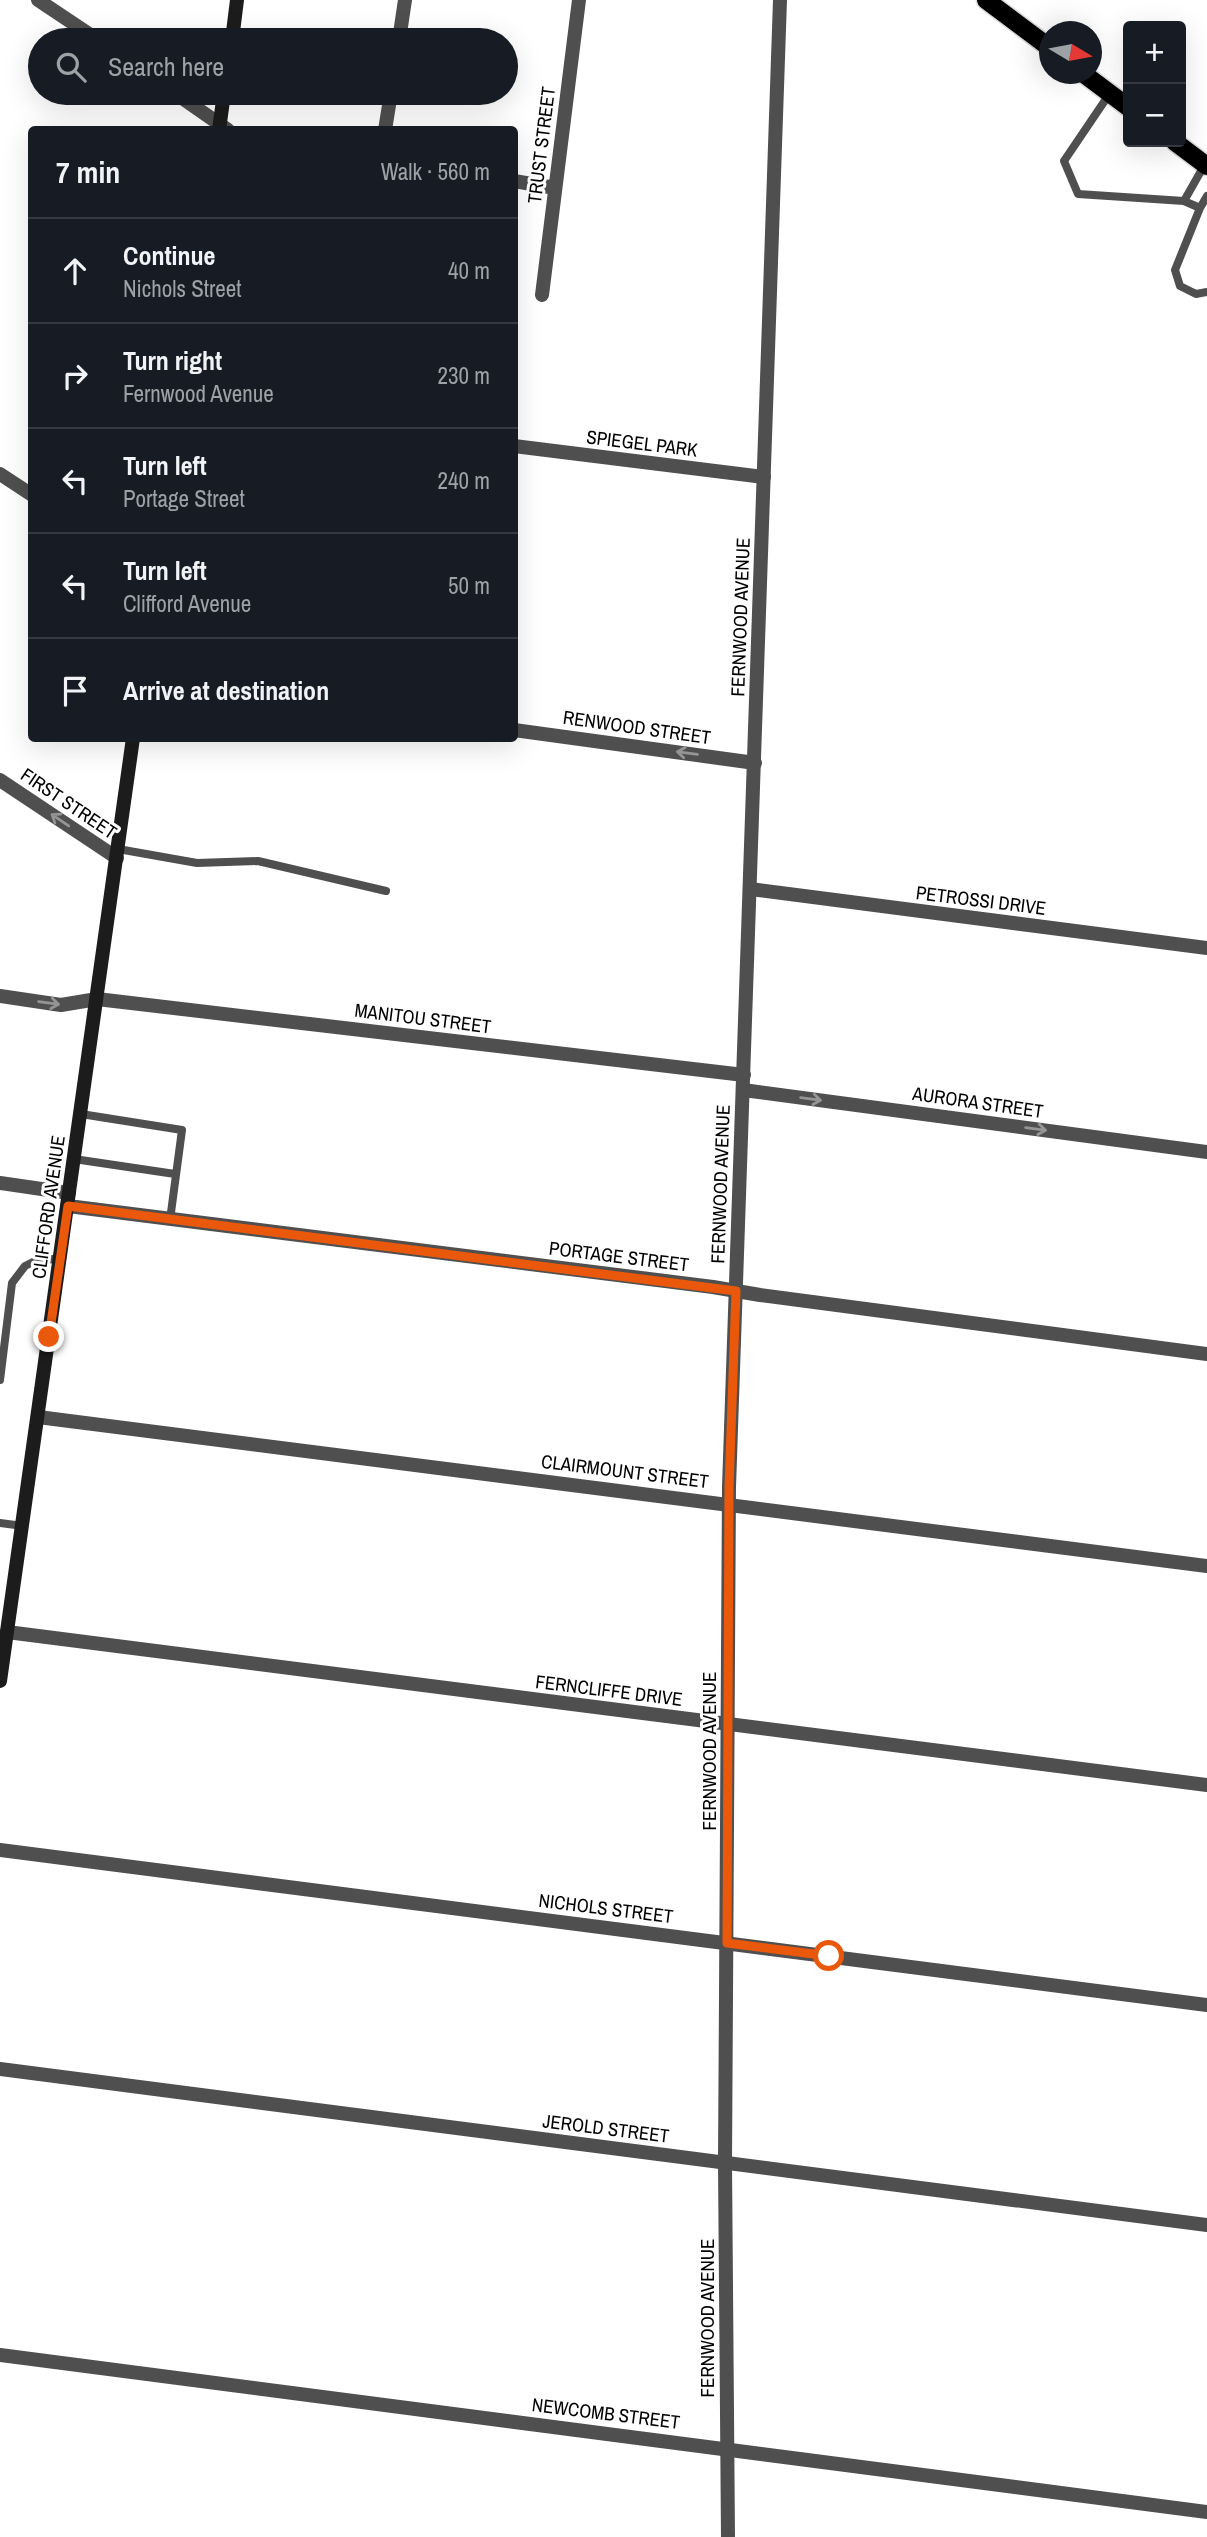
<!DOCTYPE html>
<html lang="en">
<head>
<meta charset="utf-8">
<style>
  body { margin:0; font-family:"Archivo Narrow",sans-serif; background:#242831; color:#f1f3f6 }
  .controls { position:absolute; right:21px; top:21px; display:grid; overflow:hidden; border-radius:7px; box-shadow:0 7px 28px #0002 }
  .controls button { width:63px; height:63px; display:grid; place-items:center; padding:0; border:0; border-bottom:2px solid #363941; background:#171b24; color:#f1f3f6; font:35px sans-serif }
  .compass { position:absolute; left:1039px; top:21px; width:63px; height:63px; border-radius:50%; background:#171b24; box-shadow:0 7px 28px #0002; rotate:100deg }
  .stop { position:absolute; width:21px; height:21px; margin:-16px; border:5px solid #ea580c; border-radius:50%; background:#fff }
  .stop.end { background:#ea580c; border-color:#fff; box-shadow:0 2px 7px #0008 }
  .list { margin:0; padding:0; list-style:none }
  h2 { display:flex; justify-content:space-between; align-items:center; height:91px; margin:0; padding:0 28px; font-size:30px }
  h2 small { font-size:23px; font-weight:400; color:#9ea1a6 }
  .list li { display:grid; grid-template-columns:46px 1fr auto; gap:21px; align-items:center; box-sizing:border-box; height:105px; padding:0 28px; border-top:2px solid #363941 }
  .list b { display:block; font-size:26px; white-space:nowrap }
  .list p { margin:0; font-size:23px; white-space:nowrap; color:#9ea1a6 }
  .list em { font-size:23px; font-style:normal; color:#9ea1a6 }
  .icon { flex:none; width:38px; height:38px; fill:none; stroke:currentColor; stroke-width:2; stroke-linecap:round; stroke-linejoin:round }
  .map { position:relative; flex:none; width:1207px; height:2537px; overflow:hidden }
  .search { position:absolute; background:#171b24; box-shadow:0 7px 28px #0002; left:28px; top:28px; width:490px; height:77px; display:flex; align-items:center; gap:18px; box-sizing:border-box; padding:0 24px; border-radius:38px; color:#9ea1a6; font-size:26px }
  .panel { position:absolute; background:#171b24; box-shadow:0 7px 28px #0002; left:28px; top:126px; width:490px; height:616px; border-radius:7px }
  .map>svg:first-child { display:block }
</style>
</head>
<body>
<div class="map">
<svg width="1207" height="2537" viewBox="0 0 1207 2537">
  <rect width="100%" height="100%" fill="#fff"/>
  <g fill="none" stroke-linecap="round" stroke-linejoin="round">
    <g stroke="#dbdbdb" stroke-width="21">
      <path id="primary" d="M986,0L1050,48
        M1084,74L1128,107
        M1175,142L1207,166"/>
    </g>
    <path stroke="#4f4f4f" stroke-width="8" d="M1110,93L1064,161L1078,194L1184,201L1205,164
      M1184,201L1200,208L1207,196
      M1200,208L1175,270L1180,286L1196,294L1207,292
      M118,849L197,863L258,861L386,891
      M81,1114L182,1130L170,1220
      M74,1159L175,1174
      M0,1380L12,1283L25,1266L33,1262L60,1258
      M0,1523L23,1526"/>
    <path stroke="#4f4f4f" stroke-width="14" d="M38,0L98,40
      M399,40L405,0
      M175,93L228,130
      M385,130L391,93
      M514,181L555,188
      M542,295L579,0
      M514,446L764,477
      M0,474L32,495
      M514,730L755,763
      M0,780L117,858
      M750,889L1207,948
      M0,996L61,1005L97,999L744,1075
      M743,1090L1207,1152
      M0,1183L69,1193
      M68,1206L713,1287L760,1295L1207,1354
      M38,1417L1207,1566
      M7,1632L1207,1785
      M0,1850L1207,2005
      M0,2069L1207,2225
      M0,2355L1207,2512"/>
    <path stroke="#4f4f4f" stroke-width="14" d="M728,2537L725,2163L729,1487L780,0"/>
    <path stroke="#1c1c1c" stroke-width="14" d="M232,40L237,0
      M219,130L224,93
      M0,1681L133,738"/>
    <use href="#primary" stroke="#000" stroke-width="18"/>
  </g>
  <defs><path id="oneway-shaft" d="M-6 0H5M1.5-3L5.5 0L1.5 3" fill="none" stroke-width="1.6" stroke-linecap="round" stroke-linejoin="round" transform="scale(1.75)"/></defs>
  <g stroke="#959595">
    <use href="#oneway-shaft" transform="translate(687 753) rotate(-172)"/>
    <use href="#oneway-shaft" transform="translate(60 820) rotate(-146)"/>
    <use href="#oneway-shaft" transform="translate(49 1003) rotate(8)"/>
    <use href="#oneway-shaft" transform="translate(811 1099) rotate(8)"/>
    <use href="#oneway-shaft" transform="translate(1036 1129) rotate(8)"/>
  </g>
  <g fill="none" stroke-linecap="round" stroke-linejoin="round">
    <path stroke="#ea580c" stroke-width="9" d="M49,1337L68,1206L736,1291L729,1487L727,1943L829,1956"/>
  </g>
  <g text-anchor="middle" dominant-baseline="central" stroke-width="6" stroke-linejoin="round" paint-order="stroke">
    <g font-size="19" fill="#000" stroke="#fff">
      <text transform="translate(541 145) rotate(-83)">TRUST STREET</text>
      <text transform="translate(642 443) rotate(7)">SPIEGEL PARK</text>
      <text transform="translate(740 617) rotate(-88)">FERNWOOD AVENUE</text>
      <text transform="translate(637 727) rotate(8)">RENWOOD STREET</text>
      <text transform="translate(69 803) rotate(34)">FIRST STREET</text>
      <text transform="translate(981 900) rotate(7)">PETROSSI DRIVE</text>
      <text transform="translate(423 1018) rotate(7)">MANITOU STREET</text>
      <text transform="translate(978 1102) rotate(8)">AURORA STREET</text>
      <text transform="translate(720 1184) rotate(-88)">FERNWOOD AVENUE</text>
      <text transform="translate(48 1207) rotate(-82)">CLIFFORD AVENUE</text>
      <text transform="translate(619 1256) rotate(7)">PORTAGE STREET</text>
      <text transform="translate(625 1471) rotate(7)">CLAIRMOUNT STREET</text>
      <text transform="translate(609 1690) rotate(7)">FERNCLIFFE DRIVE</text>
      <text transform="translate(709 1751) rotate(-90)">FERNWOOD AVENUE</text>
      <text transform="translate(606 1908) rotate(7)">NICHOLS STREET</text>
      <text transform="translate(606 2128) rotate(7)">JEROLD STREET</text>
      <text transform="translate(707 2318) rotate(-90)">FERNWOOD AVENUE</text>
      <text transform="translate(606 2413) rotate(7)">NEWCOMB STREET</text>
    </g>
  </g>
</svg>
<div class="controls">
<button>+</button>
<button>−</button>
</div>
<svg class="compass" viewBox="-18 -18 36 36"><path d="M0-13l5 13h-10z" fill="#e53935"/><path d="M0 13l5-13h-10z" fill="#9ea1a6"/></svg>
<div class="stop" style="left:829px;top:1956px"></div>
<div class="stop end" style="left:49px;top:1337px"></div>
<div class="search"><svg class="icon" aria-label="search" viewBox="0 0 24 24"><circle cx="10" cy="10" r="6"/><path d="M15 15l6 6"/></svg>Search here</div>
<section class="panel">
<h2>7 min<small>Walk · 560 m</small></h2>
<ul class="list">
<li><svg class="icon" aria-label="ahead" viewBox="0 0 24 24"><path d="M12 20V5M6 11l6-6 6 6"/></svg><div><b>Continue</b><p>Nichols Street</p></div><em>40 m</em></li>
<li><svg class="icon" aria-label="right" viewBox="0 0 24 24"><path d="M7 20v-9h11M14 6l5 5-5 5"/></svg><div><b>Turn right</b><p>Fernwood Avenue</p></div><em>230 m</em></li>
<li><svg class="icon" aria-label="left" viewBox="0 0 24 24"><path d="M17 20v-9H6M10 6l-5 5 5 5"/></svg><div><b>Turn left</b><p>Portage Street</p></div><em>240 m</em></li>
<li><svg class="icon" aria-label="left" viewBox="0 0 24 24"><path d="M17 20v-9H6M10 6l-5 5 5 5"/></svg><div><b>Turn left</b><p>Clifford Avenue</p></div><em>50 m</em></li>
<li><svg class="icon" aria-label="arrive" viewBox="0 0 24 24"><path d="M6 21V4h12l-3 4 3 4H6"/></svg><div><b>Arrive at destination</b></div></li>
</ul>
</section>
</div>
</body>
</html>
